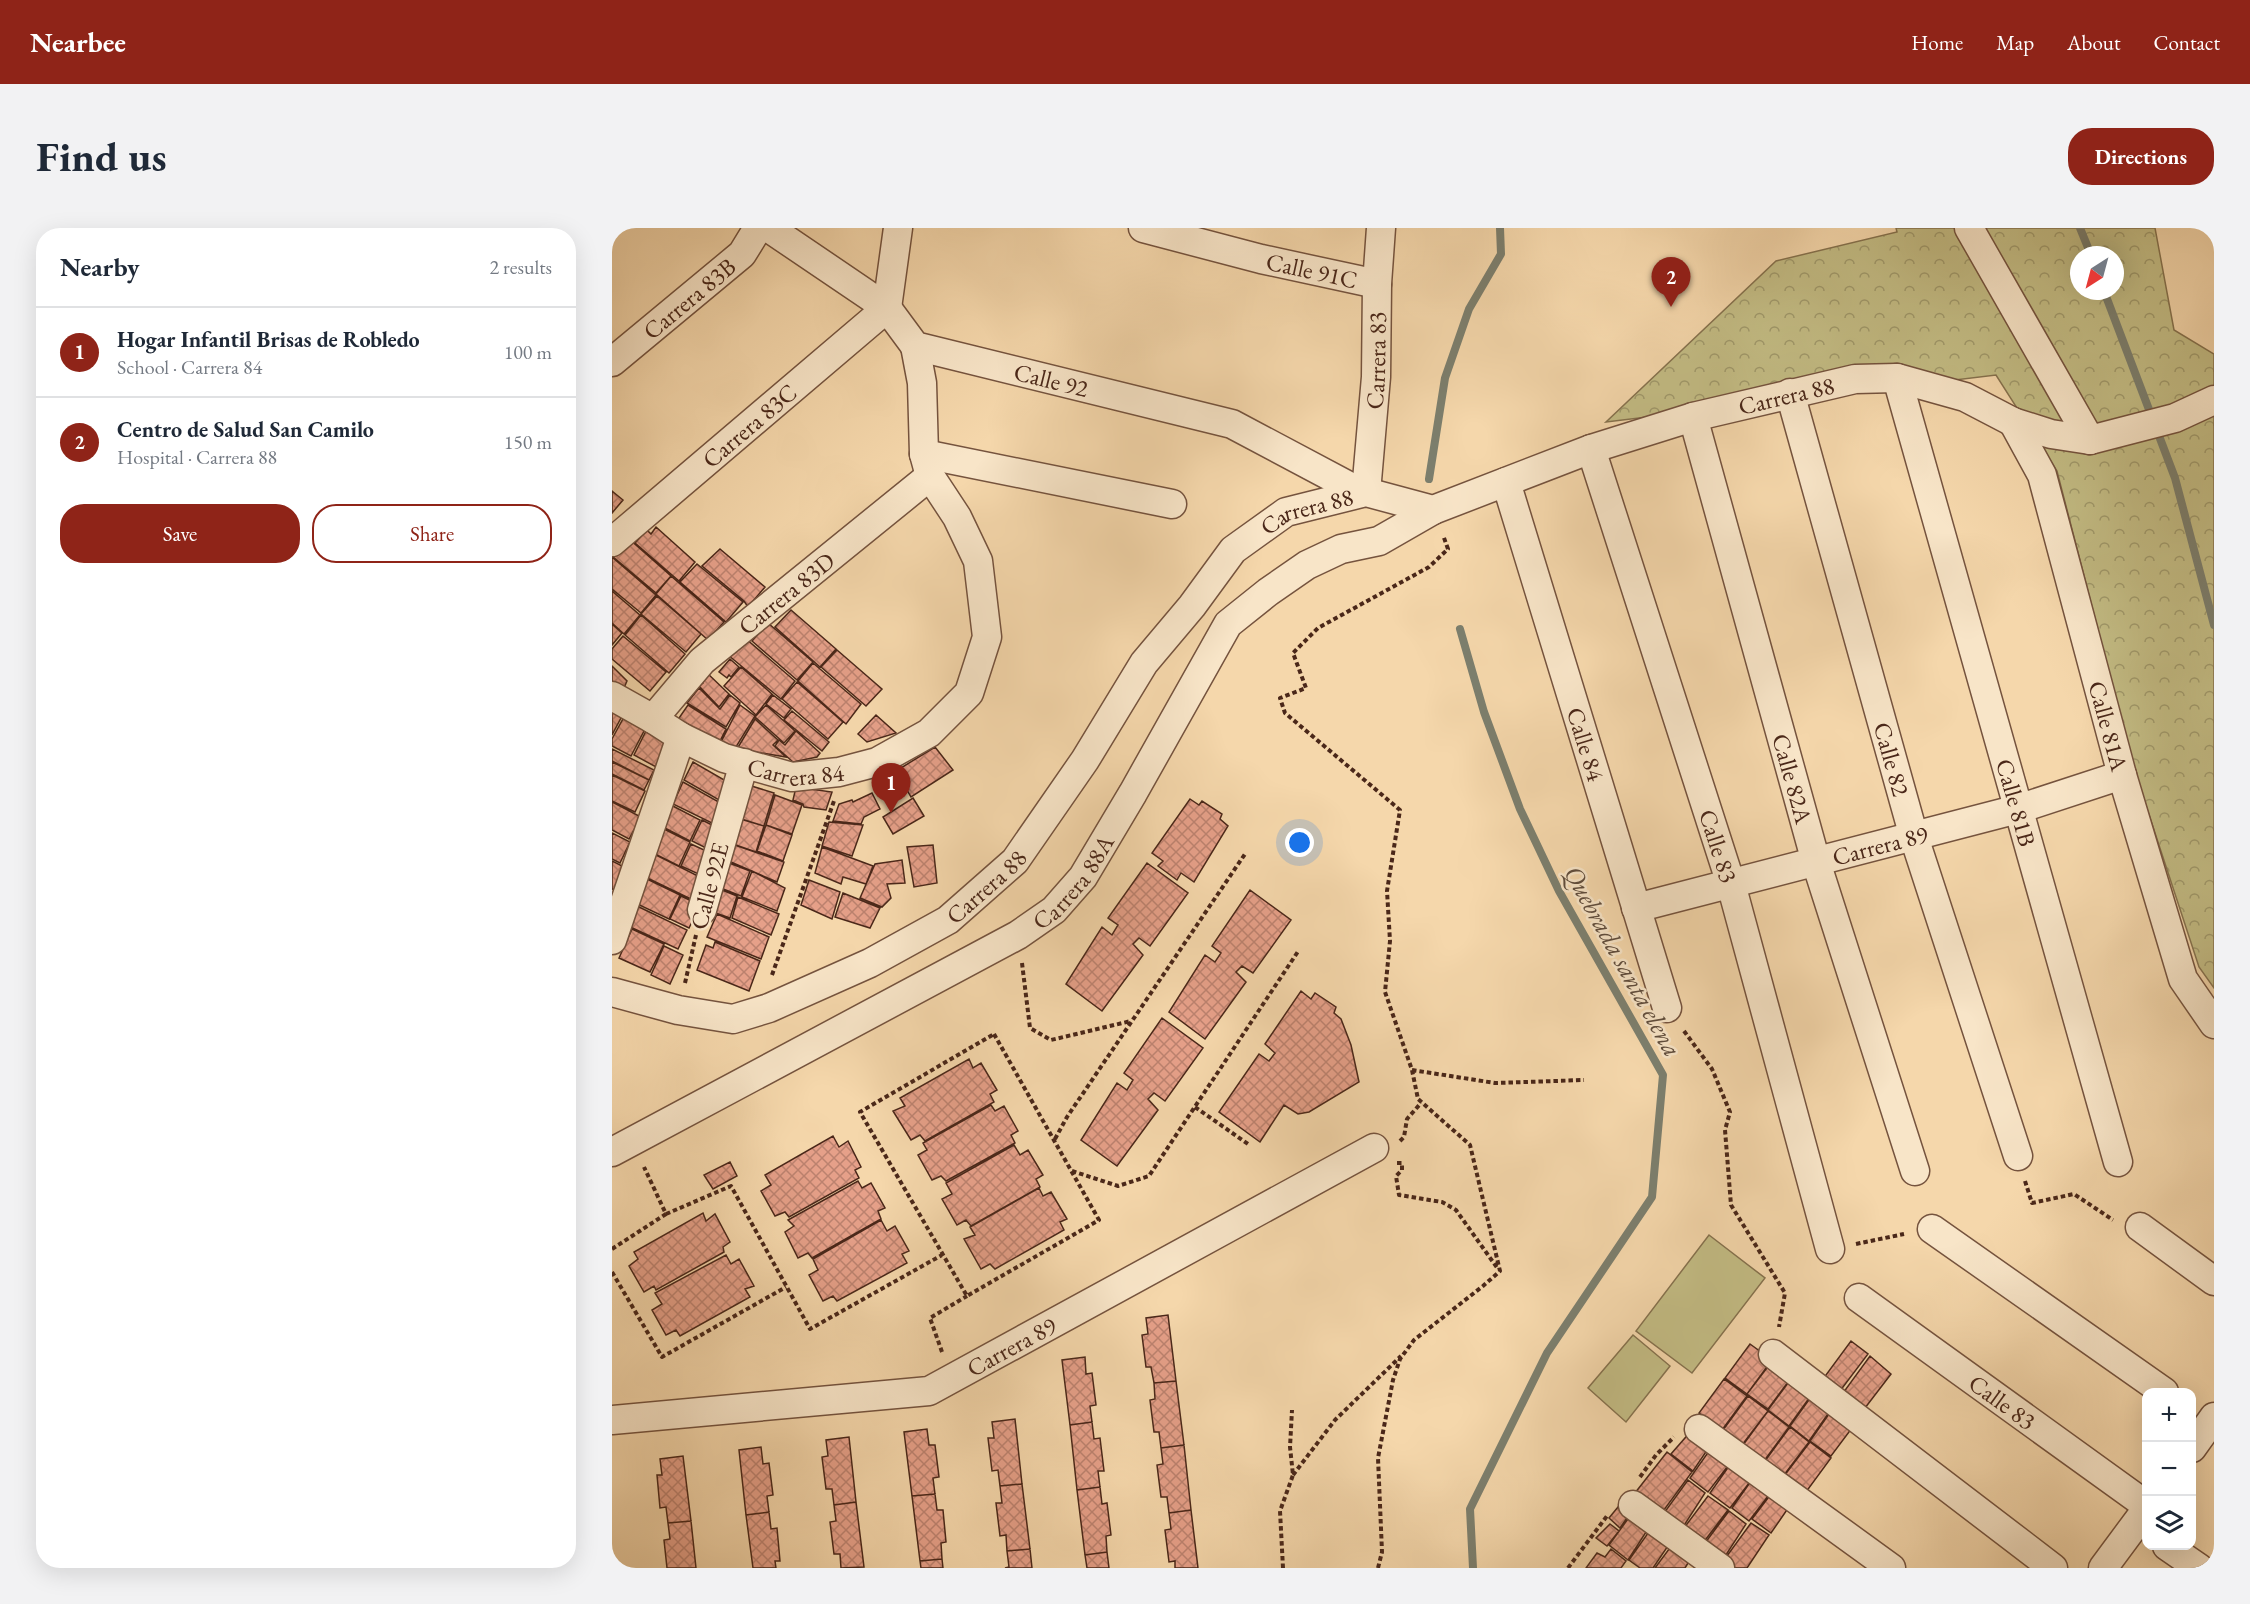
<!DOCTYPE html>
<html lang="en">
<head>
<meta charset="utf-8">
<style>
  body { margin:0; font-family:"EB Garamond",serif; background:#f2f2f3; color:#1f2937 }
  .controls { position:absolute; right:18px; bottom:18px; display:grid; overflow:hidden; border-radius:12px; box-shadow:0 6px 24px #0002 }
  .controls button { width:54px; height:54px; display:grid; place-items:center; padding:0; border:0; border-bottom:2px solid #e0e1e3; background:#fff; color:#1f2937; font:30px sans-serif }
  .compass { position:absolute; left:1458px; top:18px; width:54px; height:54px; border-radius:50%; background:#fff; box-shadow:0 6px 24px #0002; rotate:216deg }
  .you { position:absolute; left:688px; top:615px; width:21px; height:21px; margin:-15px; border:4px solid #fff; border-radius:50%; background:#1a73e8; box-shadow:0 0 0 9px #1a73e833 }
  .badge { display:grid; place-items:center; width:39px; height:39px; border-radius:50%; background:#8f2418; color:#fff; font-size:20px; font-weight:700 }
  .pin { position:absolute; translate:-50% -50px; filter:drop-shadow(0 2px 3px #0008) }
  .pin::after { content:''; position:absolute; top:32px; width:21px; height:18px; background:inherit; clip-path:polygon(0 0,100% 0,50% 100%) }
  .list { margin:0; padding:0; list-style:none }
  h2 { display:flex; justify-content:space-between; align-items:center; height:78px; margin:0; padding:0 24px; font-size:26px }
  h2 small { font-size:20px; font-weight:400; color:#747a83 }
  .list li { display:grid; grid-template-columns:39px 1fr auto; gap:18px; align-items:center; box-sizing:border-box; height:90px; padding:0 24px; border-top:2px solid #e0e1e3 }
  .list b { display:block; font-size:22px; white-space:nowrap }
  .list p { margin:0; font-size:20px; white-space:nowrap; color:#747a83 }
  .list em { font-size:20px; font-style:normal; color:#747a83 }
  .actions { display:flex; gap:12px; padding:18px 24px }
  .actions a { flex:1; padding:14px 0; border:2px solid #8f2418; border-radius:24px; text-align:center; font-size:21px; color:#8f2418 }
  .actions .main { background:#8f2418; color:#fff }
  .icon { flex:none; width:33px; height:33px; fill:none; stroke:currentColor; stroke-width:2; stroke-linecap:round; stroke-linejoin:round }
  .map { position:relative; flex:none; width:1602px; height:1340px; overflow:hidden; border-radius:24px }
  header { display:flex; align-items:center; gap:36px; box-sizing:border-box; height:84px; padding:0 30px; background:#8f2418; color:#fff }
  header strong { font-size:28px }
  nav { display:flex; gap:33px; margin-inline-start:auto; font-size:21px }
  .intro { display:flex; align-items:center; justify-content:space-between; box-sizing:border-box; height:144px; padding:0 36px }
  h1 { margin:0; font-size:42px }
  .button { padding:15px 27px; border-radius:24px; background:#8f2418; color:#fff; font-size:21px; font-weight:700 }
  main { display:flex; gap:36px; padding:0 36px }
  aside { flex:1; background:#fff; border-radius:24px; box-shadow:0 6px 24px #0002 }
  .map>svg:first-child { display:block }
</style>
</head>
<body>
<header>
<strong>Nearbee</strong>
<nav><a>Home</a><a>Map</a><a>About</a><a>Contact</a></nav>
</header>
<div class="intro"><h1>Find us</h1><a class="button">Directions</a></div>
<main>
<aside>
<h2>Nearby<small>2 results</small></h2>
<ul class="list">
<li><span class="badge">1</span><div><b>Hogar Infantil Brisas de Robledo</b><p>School · Carrera 84</p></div><em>100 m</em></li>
<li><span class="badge">2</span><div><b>Centro de Salud San Camilo</b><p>Hospital · Carrera 88</p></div><em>150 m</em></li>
</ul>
<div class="actions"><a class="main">Save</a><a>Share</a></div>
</aside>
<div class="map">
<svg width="1602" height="1340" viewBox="0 0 1602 1340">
  <defs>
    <pattern id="park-crowns" width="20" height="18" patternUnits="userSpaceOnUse" patternTransform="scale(1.5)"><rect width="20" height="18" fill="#c3bc84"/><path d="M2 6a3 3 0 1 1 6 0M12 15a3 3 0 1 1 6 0" fill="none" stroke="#a0996b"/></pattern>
    <pattern id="building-cross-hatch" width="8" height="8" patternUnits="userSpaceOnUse" patternTransform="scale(1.5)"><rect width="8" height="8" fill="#e6a089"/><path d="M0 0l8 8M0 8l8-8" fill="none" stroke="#bc826f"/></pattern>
  </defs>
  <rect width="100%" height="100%" fill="#f5d7ab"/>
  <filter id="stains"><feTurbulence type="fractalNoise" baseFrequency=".00333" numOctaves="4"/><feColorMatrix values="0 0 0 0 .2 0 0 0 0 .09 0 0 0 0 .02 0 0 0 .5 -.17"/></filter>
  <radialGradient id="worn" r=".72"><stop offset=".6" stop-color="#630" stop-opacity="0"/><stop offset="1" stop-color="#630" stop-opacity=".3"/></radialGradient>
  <path fill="#c3bc84" stroke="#86724e" stroke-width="1.5" d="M1097,1007L1153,1050L1080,1145L1024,1103Z
    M1021,1107L1058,1138L1014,1194L976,1160Z"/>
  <path fill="url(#park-crowns)" stroke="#86724e" stroke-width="1.5" fill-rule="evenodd" d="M1284,0H1543L1562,102L1602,126V760L1587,739L1521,538L1445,243L1384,147L994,194L1164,33L1285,4ZM1467,27H1503V63H1467Z"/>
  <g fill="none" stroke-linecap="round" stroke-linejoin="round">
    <path stroke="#7c7f6e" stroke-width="8" d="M1468,0L1479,27
      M1492,63L1563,250L1602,397
      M817,251L833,150L857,81L889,26L888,0
      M848,401L872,484L908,581L947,663L1051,847L1040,969L935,1125L858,1281L861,1340"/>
  </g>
  <path fill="url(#building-cross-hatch)" stroke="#4a2719" stroke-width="1.5" d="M0,263L11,272L0,285Z
    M44,299L83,334L67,353L23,315L35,302L39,306Z
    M16,310L59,348L44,365L0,328Z
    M108,321L153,359L136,379L132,373L90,338Z
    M0,329L44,367L29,385L0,361Z
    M85,336L131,374L114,394L68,354Z
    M59,348L112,394L96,412L44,366Z
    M0,363L28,387L12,406L0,395Z
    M45,368L89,406L74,424L29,386Z
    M179,382L224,421L208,439L163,399Z
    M29,387L73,426L57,445L13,407Z
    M156,395L201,434L185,452L140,413Z
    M0,396L10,405L0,417Z
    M11,408L54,444L38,463L0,431V421Z
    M133,410L183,453L169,471L116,427Z
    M225,422L270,461L254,478L209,439Z
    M118,431L127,439L119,449L117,447L115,450L107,444Z
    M201,435L249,476L234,496L186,453Z
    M0,438L15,453L12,460L0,453Z
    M129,439L160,466L144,487L112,458Z
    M94,444L117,466L107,479L87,458L91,455L88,452Z
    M185,454L231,494L216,511L170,471Z
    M87,460L108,481L118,467L128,475L114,499L75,475Z
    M161,467L179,481L172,490L154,476Z
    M76,477L114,501L107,515L65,493Z
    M128,477L143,488L124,519L108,516Z
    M154,477L183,503L172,515L143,489Z
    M0,482L10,488L0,507Z
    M180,483L217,514L210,523L172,492Z
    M264,487L284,505L255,514L246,506Z
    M12,489L33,501L19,528L0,518V511Z
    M143,491L166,512L161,517L174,529L125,521Z
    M34,503L58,516L46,540L22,527Z
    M184,503L208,525L205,529L181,534L163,518L167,512L173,517Z
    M323,519L341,542L299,569L284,543Z
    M0,521L42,542L37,552L0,533Z
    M0,534L37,552L32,562L0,546Z
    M81,534L121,557L114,576L72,552Z
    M0,547L33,563L23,584L0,573Z
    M71,554L114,578L108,599L61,576Z
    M133,556L162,565L152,598L123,589Z
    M184,559L220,564L214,582L192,579L191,576L181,572Z
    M260,565L268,581L252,589L249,596L221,593L227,576L240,572L241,574Z
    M163,567L190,577L180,606L154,597Z
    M301,570L312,588L281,606L271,589Z
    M578,571L587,577L590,573L610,586L608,591L616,598L582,654L569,645L565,652L546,638L551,633L540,625Z
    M0,574L29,589L17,611L0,602Z
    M57,576L88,592L78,613L47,597Z
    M125,590L152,598L144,624L118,615Z
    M90,592L112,603L102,624L80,613Z
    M217,594L251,597L240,628L210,618Z
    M154,597L180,607L171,633L145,623Z
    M52,601L78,614L67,638L37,623Z
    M0,605L18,614L8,635L0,631Z
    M117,615L172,634L165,654L112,631Z
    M79,616L103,627L93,649L69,638Z
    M321,617L325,655L302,659L295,619Z
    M210,619L261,638L254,656L231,649L229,656L203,645Z
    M40,625L94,652L83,673L29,647Z
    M290,632L293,655L275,656L279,670L270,679L248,670L263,636Z
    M0,633L14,640L3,662L0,661Z
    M112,633L138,643L129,668L101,657Z
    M535,635L576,665L538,718L527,710L521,716L531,727L490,783L454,756L490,699L500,707L506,697L496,690Z
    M140,643L173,660L165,683L130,669Z
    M35,651L68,667L57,691L23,675Z
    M197,652L228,664L220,691L189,677Z
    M100,658L125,668L118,690L92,681Z
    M638,662L679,692L641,745L630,738L624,744L634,754L593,811L557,784L593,727L603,734L609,725L600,718Z
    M231,665L268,680L258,700L223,689Z
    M69,668L88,677L77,700L58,691Z
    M126,669L167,686L159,707L120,690Z
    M25,678L75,702L66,721L16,698Z
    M105,686L157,709L149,731L95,709Z
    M20,701L52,716L38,744L7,730Z
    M103,714L148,733L137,763L85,742L94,717L101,720Z
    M52,718L71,727L58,756L39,747Z
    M689,763L699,771L703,765L724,779L722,785L729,791L739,817L747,854L697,884L686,886L672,877L648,914L607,884L647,826L657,833L663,825L653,816Z
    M550,790L591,820L553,873L542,865L536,871L546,882L505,938L469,912L505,855L515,862L521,852L512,845Z
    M357,831L361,840L369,835L385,862L378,866L382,874L313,913L308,907L299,912L281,883L293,878L288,870Z
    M379,877L383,883L392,878L406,903L399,907L403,915L334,953L329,948L320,952L306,927L315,922L311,915Z
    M221,908L227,919L236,913L249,939L243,942L247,950L177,989L173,984L163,988L149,963L159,957L153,947Z
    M402,917L408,927L416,922L431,947L424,951L428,959L359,998L354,992L345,997L330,971L340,966L334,955Z
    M118,934L125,948L101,961L92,947Z
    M246,953L250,960L259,955L273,980L266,983L269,991L200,1030L196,1025L186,1030L173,1004L182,998L176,992Z
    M427,960L431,968L439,964L455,991L448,994L452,1002L383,1041L378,1036L369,1041L352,1011L363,1007L358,999Z
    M91,985L94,993L103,986L118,1014L111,1019L112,1024L44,1062L42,1058L32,1064L17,1038L26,1031L22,1024Z
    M269,992L275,1003L283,998L297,1023L290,1026L295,1035L225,1073L221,1068L211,1073L197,1047L206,1042L201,1031Z
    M114,1027L119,1036L127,1031L142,1058L133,1061L138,1069L68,1108L64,1102L54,1107L40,1082L50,1076L43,1065Z
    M556,1087L564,1153L542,1155L539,1139H534L530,1107L536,1106L534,1090Z
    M1239,1113L1256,1126L1228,1163L1211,1151Z
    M1138,1116L1160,1132L1135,1166L1113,1150Z
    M1258,1128L1279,1146L1253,1180L1231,1165Z
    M473,1129L474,1146L480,1145L484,1177L478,1178L480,1194L458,1197L450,1132Z
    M1161,1132L1182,1146L1156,1181L1135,1166Z
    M1182,1147L1203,1162L1177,1198L1156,1182Z
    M1112,1151L1135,1168L1110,1202L1087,1185Z
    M564,1153L572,1217L549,1220L547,1204H542L538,1172L543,1171L542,1155Z
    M1204,1162L1223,1176L1197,1213L1178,1198Z
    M1136,1168L1156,1183L1130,1217L1111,1202Z
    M1224,1176L1246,1192L1219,1228L1198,1213Z
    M1156,1183L1177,1199L1152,1233L1131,1217Z
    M403,1191L410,1256L388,1258L386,1242L380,1243L376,1210H382L380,1194Z
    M480,1194L482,1211L488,1210L492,1243H486L488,1259L465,1262L458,1197Z
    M1178,1199L1197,1214L1172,1247L1153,1233Z
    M315,1201L317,1217H323L327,1249L321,1250L323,1266L300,1268L292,1204Z
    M1080,1202L1100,1215L1081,1243L1059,1226Z
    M237,1209L244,1274L222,1277L220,1261H214L210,1229L216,1228L214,1212Z
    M1198,1214L1219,1230L1194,1264L1172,1248Z
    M1102,1216L1122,1230L1096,1264L1078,1250Z
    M572,1217L579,1282L557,1285L555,1269H549L545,1237L551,1236L549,1220Z
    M149,1219L151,1236L157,1235L161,1267L155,1268L157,1284L134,1287L127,1222Z
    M1055,1224L1080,1244L1049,1286L1023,1265Z
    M71,1228L79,1293L56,1295L54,1279L48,1280L45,1247H50L48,1231Z
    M1122,1231L1144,1246L1118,1280L1098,1265Z
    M1144,1246L1163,1259L1137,1293L1120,1280Z
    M1076,1252L1093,1265L1071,1299L1052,1285Z
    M410,1256L418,1321L395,1323L394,1307L388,1308L384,1275H390L388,1258Z
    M488,1259L490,1276L495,1275L499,1307L494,1308L495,1324L473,1327L465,1262Z
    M1162,1262L1179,1276L1159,1305L1140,1291Z
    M323,1266L325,1282H331L334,1314L329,1315L330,1331L308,1333L300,1268Z
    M1096,1268L1116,1282L1091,1315L1072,1300Z
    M244,1274L252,1339L229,1340L228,1326H222L218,1294L224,1293L222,1277Z
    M1006,1279L1017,1287L1008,1300L997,1290Z
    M579,1282L586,1340H563V1333L557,1334L553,1302L559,1301L557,1285Z
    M1117,1283L1134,1296L1112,1330L1093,1315Z
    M157,1284L159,1301L165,1300L168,1333H163L164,1340H141L134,1287Z
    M1021,1284L1038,1298L1016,1332L997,1317Z
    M79,1293L84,1340H55L52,1312L58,1311L56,1295Z
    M1139,1295L1157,1307L1135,1340H1122L1112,1332Z
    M998,1296L1007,1303L995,1318L984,1310Z
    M1041,1298L1060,1312L1041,1340H1028L1017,1332Z
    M1063,1313L1081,1327L1073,1340H1043Z
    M418,1321L420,1340H393L397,1339L395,1323Z
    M999,1321L1014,1333L1009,1340H974L985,1325L993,1329Z
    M495,1324L497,1340H475L473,1327Z
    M330,1331L331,1340H309L308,1333Z"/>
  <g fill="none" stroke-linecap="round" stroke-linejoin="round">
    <g stroke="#75533e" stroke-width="31">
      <g id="minor">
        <path id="s1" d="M157,0L275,80L303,118L620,196L748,264"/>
        <path id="s2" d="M531,0L649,31L765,56"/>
        <path d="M1357,0L1478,212"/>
        <path id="s3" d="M0,134L130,26L146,0"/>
        <path id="s4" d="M1285,150L1506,934"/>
        <path id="s5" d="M1178,165L1302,609L1406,928"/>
        <path id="s6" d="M1081,189L1204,634L1303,943"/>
        <path id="s7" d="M1401,194L1430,247L1510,547L1571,751L1602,796"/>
        <path id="s8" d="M979,221L1119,656L1218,1021"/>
        <path d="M312,226L560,276"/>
        <path id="s9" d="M894,254L1055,780"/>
        <path id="s10" d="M754,264L764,149L765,56L769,0"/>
        <path id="s11" d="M0,314L275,80L286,0"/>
        <path id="s12" d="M0,468L41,491L69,509L112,530L180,549L227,544L265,534L317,505L357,465L375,409L366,333L345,289L318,248L312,226L310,155L303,118"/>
        <path id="s13" d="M41,491L90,433L318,248"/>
        <path id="s14" d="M1024,680L1406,581L1510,547"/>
        <path d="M90,682L132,535"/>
        <path d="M0,712L69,509"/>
        <path id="s15" d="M0,764L66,782L121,791L157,780L258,735L336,692L403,633L473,532L532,435L580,378L621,322L674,284L754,264L821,282L979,221L1081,189L1243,151L1285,150L1353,169L1401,194L1439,206L1478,212L1563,190L1602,172"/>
        <path id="s16" d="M0,924L406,707L442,682L471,649L521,565L616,396L656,364L695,337L729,321L767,313L821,282"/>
        <path d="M1528,999L1602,1053"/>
        <path d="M1320,1001L1552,1164"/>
        <path id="s17" d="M1247,1070L1534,1277"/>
        <path d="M1161,1126L1441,1340"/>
        <path id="s18" d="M0,1192L317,1163L762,920"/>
        <path d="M1087,1201L1279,1340"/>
        <path d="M1580,1220L1602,1189"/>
        <path d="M1021,1277L1108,1340"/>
        <path d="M1555,1318L1587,1340"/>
        <path d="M1491,1340L1534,1282"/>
      </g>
    </g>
    <path stroke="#4a2719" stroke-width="4" stroke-dasharray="4.5 3" stroke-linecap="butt" d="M410,735L418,800L439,812L519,793
      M160,747L222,573
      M73,755L84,707
      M1072,803L1100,841L1118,884L1113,902L1119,977L1173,1065L1167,1099
      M382,806L487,992L355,1068L248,884Z
      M800,842L883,855L972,852
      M583,879L636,916
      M443,911L455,889L633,626
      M788,913L792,909L795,891L809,875
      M785,935H790V942L784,948L787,967L830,974L844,982L886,1041
      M460,943L506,958L537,948L687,722
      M1413,953L1420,975L1462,966L1501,992
      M54,986L119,958L198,1101L330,1027
      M1244,1016L1292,1006
      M0,1021L54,986L32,939
      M0,1044L50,1129L174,1059
      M330,1124L318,1090L355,1068
      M681,1247L723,1192L789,1128
      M1028,1249L1044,1227L1062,1209
      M671,1340L668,1283L681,1247L678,1219L680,1182
      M766,1340L770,1324L766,1230L781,1152L788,1131L802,1112L871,1058L888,1043L858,917L806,871L800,842L773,764L778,713L775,663L788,582L673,485L668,470L694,460L681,425L706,400L817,339L836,321L831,307
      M956,1340L995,1288"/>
    <use href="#minor" stroke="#f8e5c8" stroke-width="28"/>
  </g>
  <g text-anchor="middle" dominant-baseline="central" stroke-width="5" stroke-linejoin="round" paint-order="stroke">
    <g font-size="24" fill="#4a2719" stroke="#f8e5c8">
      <text stroke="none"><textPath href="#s2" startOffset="174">Calle 91C</textPath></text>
      <text stroke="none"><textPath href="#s3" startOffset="100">Carrera 83B</textPath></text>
      <text stroke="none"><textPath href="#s10" startOffset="132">Carrera 83</textPath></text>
      <text stroke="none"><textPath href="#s1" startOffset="330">Calle 92</textPath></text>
      <text stroke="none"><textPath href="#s15" startOffset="1420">Carrera 88</textPath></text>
      <text stroke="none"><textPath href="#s11" startOffset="180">Carrera 83C</textPath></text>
      <text stroke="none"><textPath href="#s15" startOffset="916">Carrera 88</textPath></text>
      <text stroke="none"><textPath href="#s13" startOffset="184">Carrera 83D</textPath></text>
      <text stroke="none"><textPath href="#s7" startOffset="320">Calle 81A</textPath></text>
      <text stroke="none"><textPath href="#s9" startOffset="274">Calle 84</textPath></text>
      <text stroke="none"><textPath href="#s5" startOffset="380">Calle 82</textPath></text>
      <text stroke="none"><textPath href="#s12" startOffset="202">Carrera 84</textPath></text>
      <text stroke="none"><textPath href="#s6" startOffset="375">Calle 82A</textPath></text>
      <text stroke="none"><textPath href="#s4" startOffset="441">Calle 81B</textPath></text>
      <text stroke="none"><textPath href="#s14" startOffset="252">Carrera 89</textPath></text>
      <text stroke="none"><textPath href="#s8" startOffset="417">Calle 83</textPath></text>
      <text stroke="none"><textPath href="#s16" startOffset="538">Carrera 88A</textPath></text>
      <text stroke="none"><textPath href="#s15" startOffset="412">Carrera 88</textPath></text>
      <text transform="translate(97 658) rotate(-75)">Calle 92E</text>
      <text stroke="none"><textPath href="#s18" startOffset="412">Carrera 89</textPath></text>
      <text stroke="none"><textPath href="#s17" startOffset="177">Calle 83</textPath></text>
    </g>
    <g font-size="26" font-style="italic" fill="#5f4c3c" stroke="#f8e5c8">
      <text transform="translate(1011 733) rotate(61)">Quebrada santa elena</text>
    </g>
  </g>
  <rect width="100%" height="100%" filter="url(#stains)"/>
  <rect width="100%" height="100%" fill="url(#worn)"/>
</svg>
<div class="controls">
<button>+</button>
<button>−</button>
<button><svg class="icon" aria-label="layers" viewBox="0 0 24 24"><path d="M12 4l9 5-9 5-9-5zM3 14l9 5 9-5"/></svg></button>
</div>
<svg class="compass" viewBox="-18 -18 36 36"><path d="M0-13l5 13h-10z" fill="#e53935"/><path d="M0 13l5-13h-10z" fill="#747a83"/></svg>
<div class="you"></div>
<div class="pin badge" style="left:279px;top:585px">1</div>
<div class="pin badge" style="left:1059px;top:79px">2</div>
</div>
</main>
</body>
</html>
